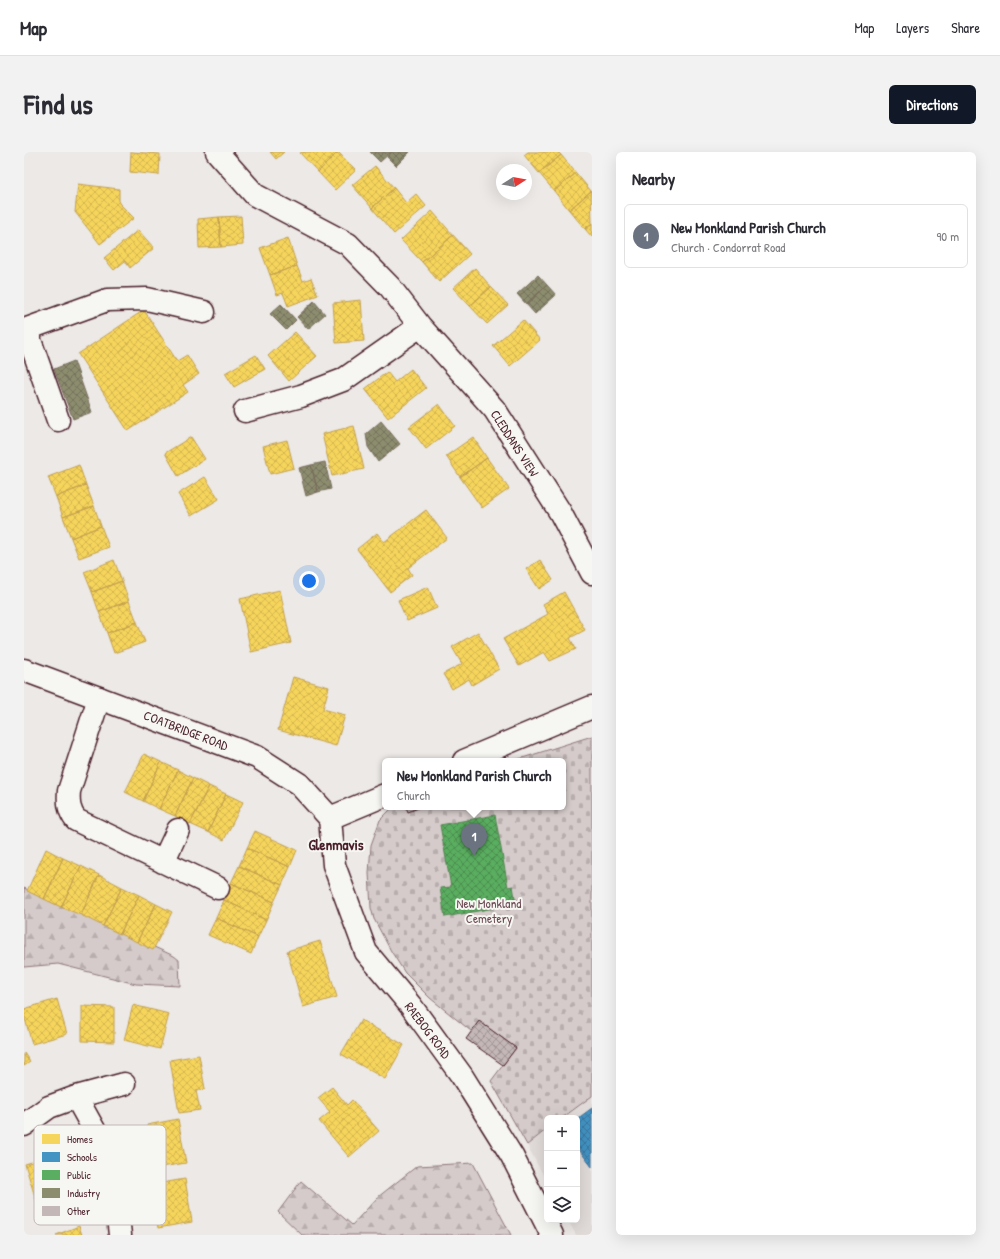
<!DOCTYPE html>
<html lang="en">
<head>
<meta charset="utf-8">
<style>
  body { margin:0; font-family:"Patrick Hand",sans-serif; background:#f2f2f3; color:#2b2b33 }
  .controls { position:absolute; right:12px; bottom:12px; display:grid; overflow:hidden; border-radius:6px; box-shadow:0 4px 16px #0002 }
  .controls button { width:36px; height:36px; display:grid; place-items:center; padding:0; border:0; border-bottom:1px solid #e1e1e2; background:#fff; color:#2b2b33; font:20px sans-serif }
  .compass { position:absolute; left:472px; top:12px; width:36px; height:36px; border-radius:50%; background:#fff; box-shadow:0 4px 16px #0002; rotate:79deg }
  .you { position:absolute; left:285px; top:429px; width:14px; height:14px; margin:-10px; border:3px solid #fff; border-radius:50%; background:#1a73e8; box-shadow:0 0 0 6px #1a73e833 }
  .badge { display:grid; place-items:center; width:26px; height:26px; border-radius:50%; background:#111827; color:#fff; font-size:13px; font-weight:700 }
  .pin { position:absolute; translate:-50% -33px; filter:drop-shadow(0 1px 2px #0008) }
  .pin::after { content:''; position:absolute; top:21px; width:14px; height:12px; background:inherit; clip-path:polygon(0 0,100% 0,50% 100%) }
  .popup { position:absolute; left:358px; top:606px; width:184px; height:52px; box-sizing:border-box; display:grid; place-content:center; border-radius:6px; background:#fff; filter:drop-shadow(0 1px 3px #0005); font-size:13px; white-space:nowrap; color:#7c7c81 }
  .popup b { font-size:15px; color:#2b2b33 }
  .popup::after { content:''; position:absolute; left:50%; top:100%; margin-left:-8px; border:8px solid transparent; border-top-color:#fff }
  .list { margin:0; padding:0; list-style:none }
  h2 { display:flex; justify-content:space-between; align-items:center; height:52px; margin:0; padding:0 16px; font-size:17px }
  h2 small { font-size:13px; font-weight:400; color:#7c7c81 }
  .list li { display:grid; grid-template-columns:26px 1fr auto; gap:12px; align-items:center; box-sizing:border-box; height:64px; margin:0 8px 8px; padding:0 8px; border:1px solid #e1e1e2; border-radius:6px }
  .list b { display:block; font-size:15px; white-space:nowrap }
  .list p { margin:0; font-size:13px; white-space:nowrap; color:#7c7c81 }
  .list em { font-size:13px; font-style:normal; color:#7c7c81 }
  .icon { flex:none; width:22px; height:22px; fill:none; stroke:currentColor; stroke-width:2; stroke-linecap:round; stroke-linejoin:round }
  .map { position:relative; flex:none; width:568px; height:1083px; overflow:hidden; border-radius:6px }
  header { display:flex; align-items:center; gap:24px; box-sizing:border-box; height:56px; padding:0 20px; background:#fff; border-bottom:1px solid #e1e1e2 }
  header strong { font-size:19px }
  nav { display:flex; gap:22px; margin-inline-start:auto; font-size:14px }
  .intro { display:flex; align-items:center; justify-content:space-between; box-sizing:border-box; height:96px; padding:0 24px }
  h1 { margin:0; font-size:28px }
  .button { padding:10px 18px; border-radius:6px; background:#111827; color:#fff; font-size:14px; font-weight:700 }
  main { display:flex; gap:24px; padding:0 24px }
  aside { flex:1; background:#fff; border-radius:6px; box-shadow:0 4px 16px #0002 }
  .map>svg:first-child { display:block }
</style>
</head>
<body>
<header>
<strong>Map</strong>
<nav><a>Map</a><a>Layers</a><a>Share</a></nav>
</header>
<div class="intro"><h1>Find us</h1><a class="button">Directions</a></div>
<main>
<div class="map">
<svg width="568" height="1083" viewBox="0 0 568 1083">
  <defs>
    <pattern id="forest-firs" width="22" height="20" patternUnits="userSpaceOnUse"><rect width="22" height="20" fill="#d4cbca"/><path d="M5 1l3.5 6h-7zM16 11l3.5 6h-7z" fill="#b8aeae"/></pattern>
    <pattern id="cemetery-stones" width="16" height="16" patternUnits="userSpaceOnUse"><rect width="16" height="16" fill="#d4cbca"/><path d="M2 7V4a2 2 0 0 1 4 0v3zM10 15v-3a2 2 0 0 1 4 0v3z" fill="#b8aeae"/></pattern>
    <pattern id="homes-cross-hatch" width="8" height="8" patternUnits="userSpaceOnUse"><rect width="8" height="8" fill="#f6d55c"/><path d="M0 0l8 8M0 8l8-8" fill="none" stroke="#d4b650"/></pattern>
    <pattern id="schools-cross-hatch" width="8" height="8" patternUnits="userSpaceOnUse"><rect width="8" height="8" fill="#4393c3"/><path d="M0 0l8 8M0 8l8-8" fill="none" stroke="#3a779f"/></pattern>
    <pattern id="public-cross-hatch" width="8" height="8" patternUnits="userSpaceOnUse"><rect width="8" height="8" fill="#5aae61"/><path d="M0 0l8 8M0 8l8-8" fill="none" stroke="#4c8d50"/></pattern>
    <pattern id="industry-cross-hatch" width="8" height="8" patternUnits="userSpaceOnUse"><rect width="8" height="8" fill="#8c8c6e"/><path d="M0 0l8 8M0 8l8-8" fill="none" stroke="#74725b"/></pattern>
    <pattern id="building-cross-hatch" width="8" height="8" patternUnits="userSpaceOnUse"><rect width="8" height="8" fill="#c4b7b7"/><path d="M0 0l8 8M0 8l8-8" fill="none" stroke="#a19495"/></pattern>
  </defs>
  <rect width="100%" height="100%" fill="#ece9e6"/>
  <filter id="ink" filterUnits="userSpaceOnUse"><feTurbulence type="fractalNoise" baseFrequency=".025" numOctaves="2"/><feDisplacementMap in="SourceGraphic" scale="8" xChannelSelector="R" yChannelSelector="G"/><feConvolveMatrix kernelMatrix="1 2 1 2 8 2 1 2 1" color-interpolation-filters="sRGB"/></filter>
  <g filter="url(#ink)">
    <path fill="#e0dad8" d="M568,944V1083H552L544,1068H553V966H538Z
      M523,977V1030L503,993Z"/>
    <path fill="url(#forest-firs)" stroke="#8f757a" d="M0,736L150,804L155,808L156,834L112,832L34,812L0,815Z
      M449,1011L487,1083H278L254,1060L277,1029L328,1073L354,1045L393,1014Z"/>
    <path fill="url(#cemetery-stones)" stroke="#8f757a" d="M568,584V944L538,966H523V977L503,993L467,929L492,896L455,869L447,879L406,846L381,821L367,799L350,767L347,756L345,721L347,693L356,668L369,655H539V609H489Z"/>
    <path fill="url(#homes-cross-hatch)" stroke="#c29e4d" d="M107,0L136,2L135,23L106,20Z
      M246,0H260L252,7Z
      M278,0H314L294,20L276,1Z
      M314,0L332,18L311,38L294,20Z
      M504,0H534L537,3L515,21L500,3Z
      M537,3L552,21L530,39L515,21Z
      M351,14L370,36L348,56L328,33Z
      M552,21L567,39L545,58L530,39Z
      M54,32L95,37V51L110,66L76,92L51,60Z
      M370,36L382,51L392,42L402,54L370,82L348,56Z
      M567,39L568,71L561,77L545,58Z
      M408,59L429,83L398,110L377,88Z
      M217,64L219,93L197,95L195,65Z
      M195,65L197,95L175,96L174,67Z
      M568,71V85L561,77Z
      M114,78L130,96L106,116L101,109L90,118L80,106Z
      M429,83L446,102L415,130L398,110Z
      M264,86L273,114L246,123L236,96Z
      M273,114L279,129L287,126L294,143L264,154L259,141L253,143L246,123Z
      M451,116L467,135L446,154L429,136Z
      M467,135L484,153L463,172L446,154Z
      M337,148L340,189L312,191L309,151Z
      M120,158L153,209L163,203L175,222L159,233L164,240L104,279L54,202Z
      M499,168L516,188L486,214L469,194Z
      M271,180L293,204L265,229L244,204Z
      M232,203L241,217L210,235L201,221Z
      M387,217L402,236L364,266L341,237L363,220L371,230Z
      M415,252L431,274L402,297L385,275Z
      M330,274L340,317L308,324L298,282Z
      M167,285L181,307L154,324L141,301Z
      M449,285L463,306L436,325L422,304Z
      M263,288L270,316L246,322L239,294Z
      M463,306L485,337L458,356L436,325Z
      M55,313L62,333L32,345L24,325Z
      M181,325L195,347L167,364L154,342Z
      M62,333L70,354L39,365L32,345Z
      M70,354L77,374L47,386L39,365Z
      M402,358L423,386L384,416L388,423L366,440L333,397L353,381L360,390Z
      M77,374L85,395L55,406L47,386Z
      M90,408L98,429L68,440L60,420Z
      M516,408L529,428L515,437L502,417Z
      M98,429L105,449L75,460L68,440Z
      M404,435L413,456L383,469L374,448Z
      M256,438L267,491L227,500L216,447Z
      M540,440L561,478L546,486L552,497L526,509L520,500L495,514L479,487L524,462L519,452Z
      M105,449L113,470L83,481L75,460Z
      M113,470L121,490L90,501L83,481Z
      M454,480L475,517L448,533L445,527L428,537L419,522L438,512L428,495Z
      M269,525L305,535L299,557L321,563L312,594L254,578Z
      M120,602L137,610L119,649L101,640Z
      M137,610L154,618L135,657L119,649Z
      M154,618L169,626L151,664L135,657Z
      M169,626L185,634L166,672L151,664Z
      M185,634L202,642L184,680L166,672Z
      M202,642L219,650L200,688L184,680Z
      M231,679L273,698L266,715L223,696Z
      M223,696L266,715L258,733L215,714Z
      M22,697L39,706L20,747L3,739Z
      M39,706L57,714L37,755L20,747Z
      M57,714L75,723L57,763L37,755Z
      M215,714L258,733L250,750L207,731Z
      M75,723L98,735L79,774L57,763Z
      M207,731L250,750L242,768L200,748Z
      M98,735L115,743L96,782L79,774Z
      M115,743L132,752L113,790L96,782Z
      M200,748L242,768L234,785L192,766Z
      M132,752L148,760L129,798L113,790Z
      M192,766L234,785L227,802L184,783Z
      M296,789L313,845L279,855L263,799Z
      M33,847L43,882L8,892L0,863V857Z
      M109,853L145,862L136,897L100,888Z
      M58,854L90,855V890L58,889Z
      M337,868L380,893L361,927L317,902Z
      M0,901L6,910L0,914Z
      M175,903L181,937L172,939L176,958L155,961L146,908Z
      M308,935L323,953L328,948L355,979L325,1005L295,969L306,960L294,946Z
      M154,967L162,1011L131,1016L123,973Z
      M45,999L55,1031L27,1040L31,1053L15,1058L1,1012Z
      M161,1027L168,1070L134,1076L126,1033Z
      M55,1074L58,1083H32Z"/>
    <path fill="url(#schools-cross-hatch)" stroke="#457095" d="M568,956V1015L553,995V967Z"/>
    <path fill="url(#public-cross-hatch)" stroke="#558351" d="M471,663L484,735L489,734L492,752L421,765L416,736L427,735L416,673Z"/>
    <path fill="url(#industry-cross-hatch)" stroke="#786b5a" d="M346,0H367L356,10Z
      M367,0H386L372,14L363,5Z
      M514,123L523,133L502,152L493,142Z
      M523,133L532,143L511,162L502,152Z
      M290,149L301,162L284,177L273,165Z
      M257,152L272,168L262,178L246,162Z
      M50,209L68,260L49,267L30,217Z
      M357,269L376,292L354,310L344,295L342,282Z
      M301,310L307,337L294,340L287,313Z
      M287,313L294,340L282,344L275,316Z"/>
    <path fill="url(#building-cross-hatch)" stroke="#4a1f2b" d="M382,655H397L384,660Z
      M455,869L492,896L479,913L442,887Z"/>
    <g fill="none" stroke-linecap="round" stroke-linejoin="round">
      <g stroke="#4a1f2b" stroke-width="25">
        <path id="street" d="M193,0L231,43L324,92L366,135L396,174L471,258L536,360L568,421
          M2,177L34,268
          M0,178L83,148L123,147L180,160
          M221,259L277,244L319,228L396,174
          M75,546L45,639C44,651 45,659 52,668L194,736
          M139,710L154,678
          M52,945L100,932
          M0,973L25,955L52,945L88,1010L96,1083"/>
      </g>
      <g stroke="#4a1f2b" stroke-width="25">
        <path id="secondary" d="M0,518L233,605L275,632L306,666
          M440,609L568,555
          M306,666L310,713L342,800L387,854L438,924L488,1004L528,1083
          M306,666L361,643"/>
      </g>
      <use href="#street" stroke="#f6f6f2" stroke-width="22"/>
      <use href="#secondary" stroke="#f6f6f2" stroke-width="22"/>
    </g>
  </g>
  <g text-anchor="middle" dominant-baseline="central" stroke-width="4" stroke-linejoin="round" paint-order="stroke">
    <g font-size="13" fill="#4a1f2b" stroke="#f6f6f2">
      <text transform="translate(491 291) rotate(57)">CLEDDANS VIEW</text>
      <text transform="translate(162 578) rotate(21)">COATBRIDGE ROAD</text>
      <text transform="translate(404 878) rotate(53)">RAEBOG ROAD</text>
    </g>
    <g font-size="13" fill="#6c4a53" stroke="#f6f6f2">
      <text x="465" y="751">New Monkland<tspan x="465" dy="15">Cemetery</tspan></text>
    </g>
    <g font-size="15" font-weight="bold" fill="#4a1f2b" stroke="#f6f6f2">
      <text x="312" y="692">Glenmavis</text>
    </g>
  </g>
  <rect x="10" y="973" width="132" height="100" rx="6" fill="#f6f6f2" stroke="#c2b6b6" stroke-width="1"/>
  <rect x="18" y="982" width="18" height="10" fill="#f6d55c"/>
  <rect x="18" y="1000" width="18" height="10" fill="#4393c3"/>
  <rect x="18" y="1018" width="18" height="10" fill="#5aae61"/>
  <rect x="18" y="1036" width="18" height="10" fill="#8c8c6e"/>
  <rect x="18" y="1054" width="18" height="10" fill="#c4b7b7"/>
  <g font-size="11" fill="#4a1f2b">
    <text x="43" y="991">Homes</text>
    <text x="43" y="1009">Schools</text>
    <text x="43" y="1027">Public</text>
    <text x="43" y="1045">Industry</text>
    <text x="43" y="1063">Other</text>
  </g>
</svg>
<div class="controls">
<button>+</button>
<button>−</button>
<button><svg class="icon" aria-label="layers" viewBox="0 0 24 24"><path d="M12 4l9 5-9 5-9-5zM3 14l9 5 9-5"/></svg></button>
</div>
<svg class="compass" viewBox="-18 -18 36 36"><path d="M0-13l5 13h-10z" fill="#e53935"/><path d="M0 13l5-13h-10z" fill="#7c7c81"/></svg>
<div class="you"></div>
<div class="pin badge" style="left:450px;top:704px;background:#6b7280">1</div>
<div class="popup"><b>New Monkland Parish Church</b>Church</div>
</div>
<aside>
<h2>Nearby<small></small></h2>
<ul class="list">
<li><span class="badge" style="background:#6b7280">1</span><div><b>New Monkland Parish Church</b><p>Church · Condorrat Road</p></div><em>90 m</em></li>
</ul>
</aside>
</main>
</body>
</html>
